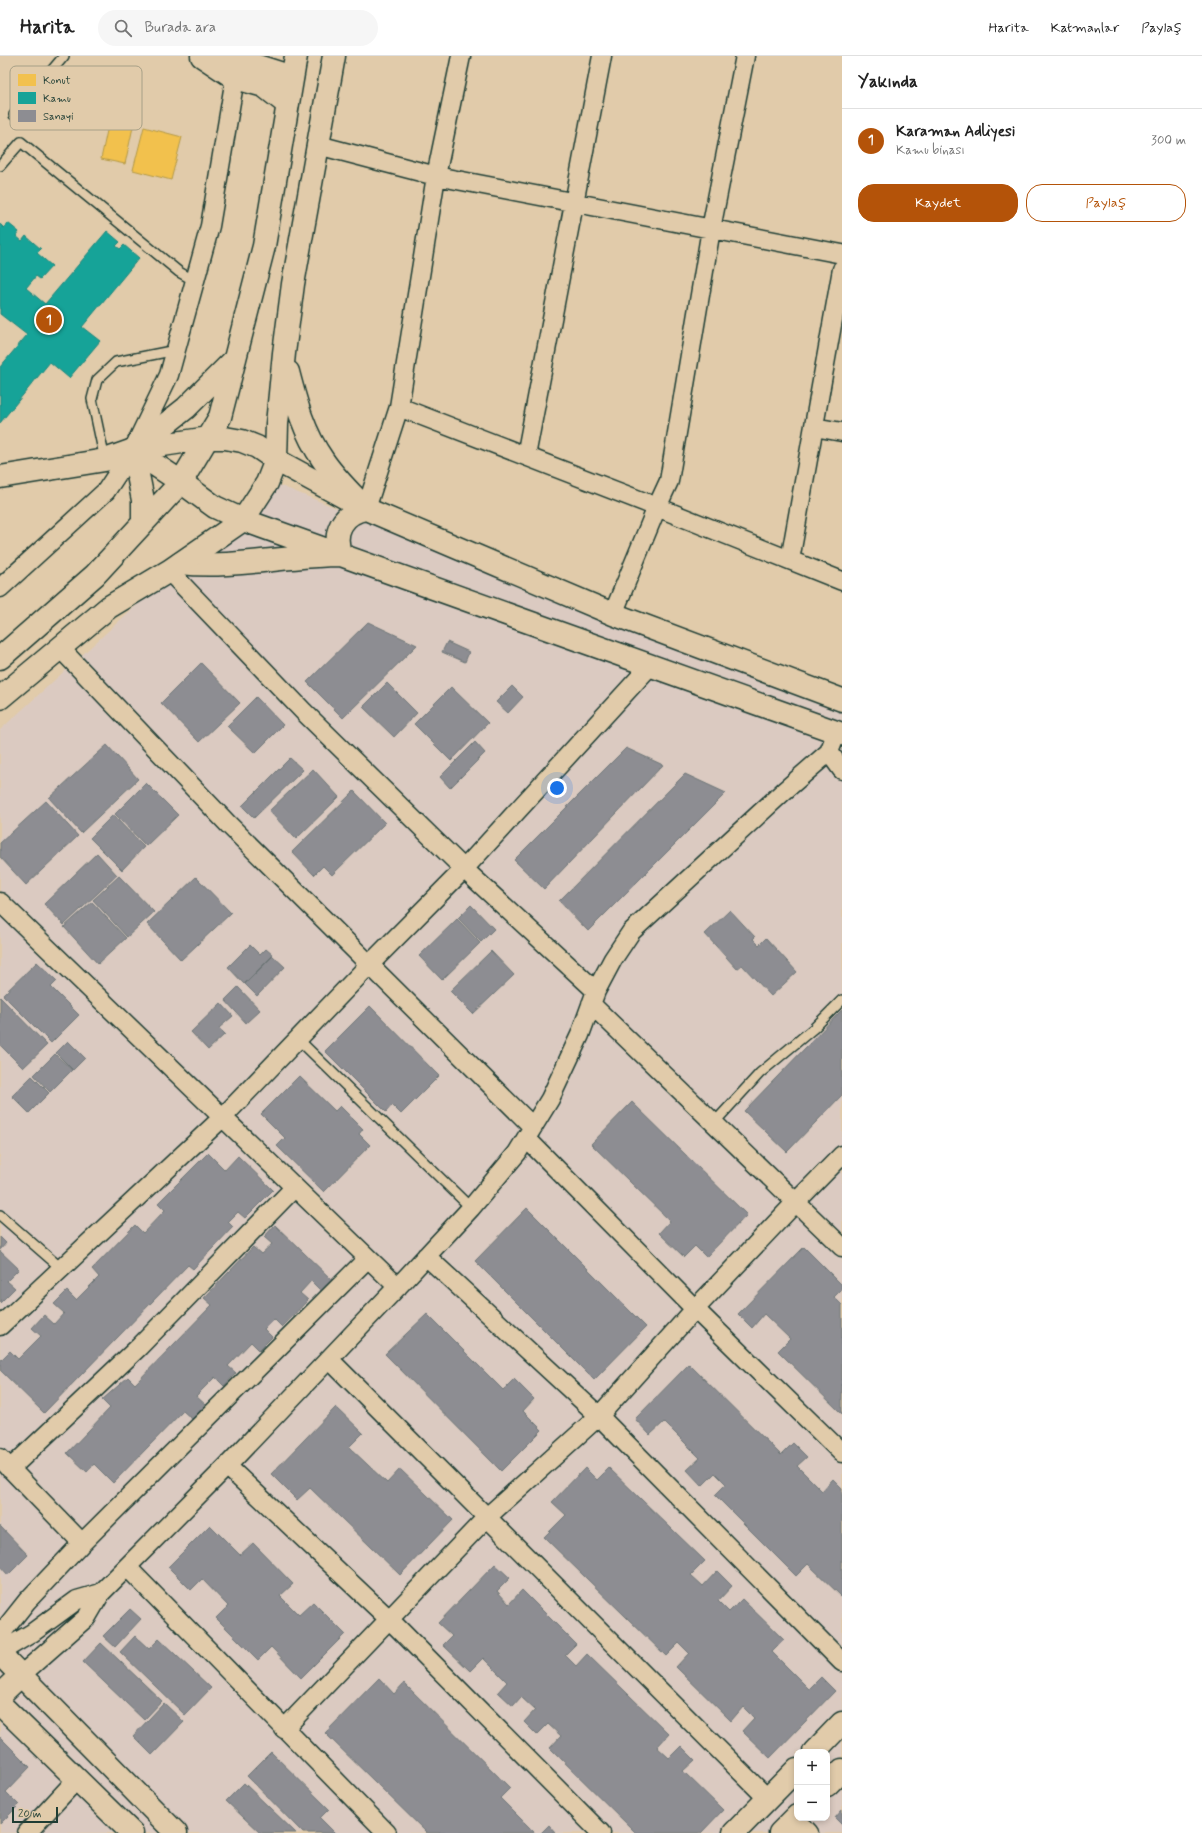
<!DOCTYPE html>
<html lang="tr">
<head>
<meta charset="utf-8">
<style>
  body { margin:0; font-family:Mynerve,sans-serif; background:#f6f6f6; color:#222 }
  .controls { position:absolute; right:12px; bottom:12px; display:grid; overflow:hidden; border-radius:8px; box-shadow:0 2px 6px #0003 }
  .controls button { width:36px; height:36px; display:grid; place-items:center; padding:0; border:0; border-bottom:1px solid #e0e0e0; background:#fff; color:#222; font:20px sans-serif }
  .scale { position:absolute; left:12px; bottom:10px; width:46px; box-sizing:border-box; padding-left:4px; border:2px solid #1f3d34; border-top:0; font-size:11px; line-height:14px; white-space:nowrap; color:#1f3d34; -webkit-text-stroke:3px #e1cbaa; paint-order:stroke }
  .you { position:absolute; left:557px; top:732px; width:14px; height:14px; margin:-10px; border:3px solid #fff; border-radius:50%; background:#1a73e8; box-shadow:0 0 0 6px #1a73e833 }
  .badge { display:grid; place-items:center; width:26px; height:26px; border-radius:50%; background:#b45309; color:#fff; font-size:13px; font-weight:700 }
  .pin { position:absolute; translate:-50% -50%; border:2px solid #fff; box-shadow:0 1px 4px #0006 }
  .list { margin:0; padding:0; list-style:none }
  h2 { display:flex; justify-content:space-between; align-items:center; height:52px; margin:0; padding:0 16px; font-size:17px }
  h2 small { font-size:13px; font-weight:400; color:#767676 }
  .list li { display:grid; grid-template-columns:26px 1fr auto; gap:12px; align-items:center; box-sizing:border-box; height:64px; padding:0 16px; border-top:1px solid #e0e0e0 }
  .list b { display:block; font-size:15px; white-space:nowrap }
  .list p { margin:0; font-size:13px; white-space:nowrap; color:#767676 }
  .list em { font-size:13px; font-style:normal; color:#767676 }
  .actions { display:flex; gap:8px; padding:12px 16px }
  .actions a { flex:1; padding:9px 0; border:1px solid #b45309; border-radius:16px; text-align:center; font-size:14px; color:#b45309 }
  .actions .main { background:#b45309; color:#fff }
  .icon { flex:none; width:22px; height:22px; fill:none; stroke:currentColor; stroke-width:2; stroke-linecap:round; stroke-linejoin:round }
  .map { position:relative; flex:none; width:842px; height:1777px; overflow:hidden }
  header { display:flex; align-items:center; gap:24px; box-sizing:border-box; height:56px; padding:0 20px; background:#fff; border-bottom:1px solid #e0e0e0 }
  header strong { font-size:19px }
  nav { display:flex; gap:22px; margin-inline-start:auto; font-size:14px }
  .search { width:280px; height:36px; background:#f6f6f6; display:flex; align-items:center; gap:10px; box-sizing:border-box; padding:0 14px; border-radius:22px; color:#767676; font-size:15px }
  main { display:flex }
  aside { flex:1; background:#fff }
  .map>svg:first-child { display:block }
</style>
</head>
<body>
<header>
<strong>Harita</strong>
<div class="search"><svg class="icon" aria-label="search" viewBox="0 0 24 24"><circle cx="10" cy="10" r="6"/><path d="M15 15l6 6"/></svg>Burada ara</div>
<nav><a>Harita</a><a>Katmanlar</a><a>Paylaş</a></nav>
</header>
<main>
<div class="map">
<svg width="842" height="1777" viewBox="0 0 842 1777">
  <rect width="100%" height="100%" fill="#e1cbaa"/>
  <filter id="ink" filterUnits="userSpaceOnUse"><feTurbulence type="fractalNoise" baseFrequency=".025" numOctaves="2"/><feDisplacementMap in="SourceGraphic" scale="8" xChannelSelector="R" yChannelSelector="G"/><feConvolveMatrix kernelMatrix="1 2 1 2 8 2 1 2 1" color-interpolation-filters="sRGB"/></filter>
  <g filter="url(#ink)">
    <path fill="#dbcac1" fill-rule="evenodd" d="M271,426L842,654V1777H0V674ZM797,1696H827V1762H797Z"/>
    <path fill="#f2c14e" stroke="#b39946" d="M109,65L133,71L125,108L101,103Z
      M144,71L182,81L171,124L133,114Z"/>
    <path fill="#17a398" stroke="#19847a" d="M8,167L19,176L16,180L22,185L26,180L41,193L37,197L52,210L40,223L36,220L26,232L45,248L107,175L120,186L116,190L120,193L124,189L139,202L82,271L100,285L69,322L50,306L0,367V311L27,279L0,258V168L4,172Z"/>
    <path fill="#8d8d92" stroke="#6c7576" d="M368,566L417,589L343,662L307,626Z
      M447,586L469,596L465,606L442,596Z
      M201,607L240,647L199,686L161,647Z
      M387,627L417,657L394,681L363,651Z
      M512,630L523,641L508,657L496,646Z
      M451,631L488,667L451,705L414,668Z
      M256,641L283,669L255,697L227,670Z
      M475,686L485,697L450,732L440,721Z
      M107,689L138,723L81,777L49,742Z
      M626,692L663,709L544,833L514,804Z
      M290,702L303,714L254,762L242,750Z
      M313,713L339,741L296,783L269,755Z
      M685,718L726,737L588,875L559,845Z
      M146,727L178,759L146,790L115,758Z
      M354,735L385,767L332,819L323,810L314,819L292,796Z
      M46,745L78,780L26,829L0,801V787Z
      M113,759L144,791L122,814L90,782Z
      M97,797L117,819L64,869L44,848Z
      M119,820L154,856L127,881L93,844Z
      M196,821L231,857L181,904L147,868Z
      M92,846L126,882L98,908L64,871Z
      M471,849L494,873L481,886L458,862Z
      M730,854L755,881L753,883L759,889L766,882L797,916L771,940L742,909L737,913L705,878Z
      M457,863L480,887L442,924L419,900Z
      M250,889L260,899L266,893L273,899L244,928L228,911Z
      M491,895L514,919L473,958L450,935Z
      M273,900L285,911L257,940L245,928Z
      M37,906L57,925L51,931L79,959L51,987L3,939Z
      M238,931L260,954L246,967L225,944Z
      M0,941L47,989L23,1012L0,989Z
      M221,947L233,960L219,972L225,978L208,994L191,976Z
      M370,950L439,1020L401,1058L392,1049L386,1056L325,995Z
      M842,954V1039L787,1096L744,1055Z
      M68,985L85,1002L73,1014L56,997Z
      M55,998L72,1014L50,1036L34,1019Z
      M32,1020L49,1037L29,1057L12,1040Z
      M299,1020L335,1055L340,1050L363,1073L359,1078L370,1089L324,1136L277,1090L285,1082L261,1058Z
      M632,1046L747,1159L706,1201L695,1190L684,1201L659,1177L670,1165L591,1088Z
      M208,1097L225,1114L238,1100L273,1134L245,1162L238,1156L228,1166L233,1171L193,1213L188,1209L44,1357L0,1314V1305L10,1295L18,1303L41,1280L32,1272L44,1259L54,1268L64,1257L54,1248L67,1235L76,1244L99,1221L92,1213L135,1169L143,1177L165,1154L158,1147Z
      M527,1152L646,1271L594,1324L475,1205Z
      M275,1169L332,1224L321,1235L311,1225L300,1237L308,1244L282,1271L274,1263L264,1273L272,1281L259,1294L251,1286L228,1310L236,1317L224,1330L215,1321L196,1340L207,1350L193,1364L183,1355L113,1427L94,1408L87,1416L67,1397L110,1352L102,1344L128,1321L135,1328L212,1249L204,1242L253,1191L261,1198L272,1188L264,1181Z
      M0,1181L6,1187L0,1194Z
      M804,1191L842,1229V1233L834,1241L842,1249V1358L778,1295L790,1283L764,1258L752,1272L738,1258Z
      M0,1195L19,1213L7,1225L15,1232L0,1247Z
      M427,1258L503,1334L514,1323L534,1343L523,1355L542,1374L501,1415L385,1298Z
      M689,1308L781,1399L793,1387L807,1401L797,1410L822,1435L833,1423L842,1432V1541L808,1508L796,1520L715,1439L726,1428L715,1417L702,1430L687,1414L700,1402L664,1366L650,1379L635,1363Z
      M336,1351L363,1377L349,1391L387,1427L400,1413L453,1464L400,1519L310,1432L297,1444L271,1418Z
      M585,1412L597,1424L609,1412L705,1505L691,1519L703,1530L717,1515L732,1530L718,1545L729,1556L742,1543L784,1584L772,1596L809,1633L821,1621L835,1635L770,1702L742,1675L754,1662L743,1651L731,1665L676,1611L689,1597L679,1587L666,1600L544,1481L566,1459L552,1446Z
      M210,1469L240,1499L253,1487L293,1528L280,1540L299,1559L313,1546L345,1578L301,1622L271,1591L258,1604L216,1562L228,1550L202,1523L191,1534L168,1511Z
      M0,1470L28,1499L8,1519L0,1510Z
      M495,1508L510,1522L497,1535L509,1548L522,1534L576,1588L565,1599L576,1610L587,1598L669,1678L657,1691L669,1702L681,1690L695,1704L683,1715L723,1754L701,1777H636L550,1692L561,1680L548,1668L537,1679L524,1666L535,1654L521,1641L513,1650L498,1636L507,1626L483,1602L470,1615L443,1589L452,1580L438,1567Z
      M130,1553L141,1563L115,1591L103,1580Z
      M135,1580L149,1593L159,1583L211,1632L185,1659L120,1596Z
      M101,1587L162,1645L144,1664L83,1606Z
      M379,1622L394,1638L404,1627L510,1732L500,1742L535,1777H427L325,1677Z
      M164,1647L184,1666L152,1699L133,1680Z
      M0,1681L30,1711L6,1736L19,1749L0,1768Z
      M271,1696L329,1753L320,1762L335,1777H303L247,1720Z
      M244,1727L296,1777H260L226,1745Z
      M842,1754V1769L835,1762Z
      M549,1769L556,1777H541Z"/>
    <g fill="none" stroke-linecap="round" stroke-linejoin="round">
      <g stroke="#1f3d34" stroke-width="12">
        <path id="service" d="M14,59L64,0
          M0,110L21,86L179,216L195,225
          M105,404L92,343L97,324L116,306L176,294
          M298,983L471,1152
          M714,1067L760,1017L814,972L842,944
          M0,1159L62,1213"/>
      </g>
      <g stroke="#1f3d34" stroke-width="21">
        <path id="minor" d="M318,89L436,120L842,198
          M399,351L657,451L842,525
          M814,371L842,376
          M526,400L602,0
          M366,453L399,351L436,120L461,0
          M790,504L842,213
          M169,515L304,656L464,813L596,935
          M0,532L106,435L133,394L169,319L210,170L235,22
          M613,558L657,451L669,425L711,173L745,0
          M60,592L229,769L533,1071
          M829,696L842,714
          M0,846L398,1231
          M591,948L842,1191
          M526,1082L695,1253L842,1397
          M426,1200L599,1360L842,1606
          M0,1270L222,1062L369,909L464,813L650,610
          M329,1303L768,1743
          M0,1402L82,1487
          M227,1410L389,1563L601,1777
          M10,1413L139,1291L294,1132
          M127,1511L387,1777
          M101,1537L227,1410L406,1222L471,1152L517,1097L550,1043L580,979L596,935L613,903L631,876L783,736L829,696L837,676
          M0,1579L27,1545L82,1487L368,1202
          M0,1596L32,1577L77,1544L101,1537L87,1561L21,1619
          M284,1673L487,1461L599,1360L695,1253L796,1146L842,1099
          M795,1762L809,1777
          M27,1777L77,1723"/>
      </g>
      <g stroke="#1f3d34" stroke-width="25">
        <path id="tertiary" d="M202,0L235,22L264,30L287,48
          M226,0L292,21
          M0,421L105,404L133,394
          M0,1598L176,1777
          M0,1639L21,1619
          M0,1648L132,1777
          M814,1696L842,1667
          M827,1729L842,1714
          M734,1777L797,1713
          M780,1777L797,1760"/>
      </g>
      <g stroke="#1f3d34" stroke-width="25">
        <path id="secondary" d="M209,382H225L242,385L257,391L276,404L366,453L613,558L842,644
          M181,426L215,451L243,464L842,678
          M181,507C232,513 288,499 341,499C332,477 342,457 366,453"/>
      </g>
      <g stroke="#1f3d34" stroke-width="25">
        <path id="primary" d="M288,316C296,347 304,377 323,404C335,422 351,437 366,453
          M136,393L209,382
          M133,394L186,352L235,303
          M133,394L143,444V466
          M133,394L181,426
          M0,602L95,519L181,426L220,361L264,190L296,0
          M0,642L109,551L169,515L243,464L267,427L276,404L277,368L284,297L293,228L334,0"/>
      </g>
      <use href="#service" stroke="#e1cbaa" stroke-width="9"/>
      <use href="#minor" stroke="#e1cbaa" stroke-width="18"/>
      <use href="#tertiary" stroke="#e1cbaa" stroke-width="22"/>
      <use href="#secondary" stroke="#e1cbaa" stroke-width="22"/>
      <use href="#primary" stroke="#e1cbaa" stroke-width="22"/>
    </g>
  </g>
  <rect x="10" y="10" width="132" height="64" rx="6" fill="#e1cbaa" stroke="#a7a087" stroke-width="1"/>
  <rect x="18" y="18" width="18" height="12" fill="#f2c14e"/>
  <rect x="18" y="36" width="18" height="12" fill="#17a398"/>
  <rect x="18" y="54" width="18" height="12" fill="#8d8d92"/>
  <g font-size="11" fill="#1f3d34">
    <text x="43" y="28">Konut</text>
    <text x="43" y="46">Kamu</text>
    <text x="43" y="64">Sanayi</text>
  </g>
</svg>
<div class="controls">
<button>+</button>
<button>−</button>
</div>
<div class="scale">20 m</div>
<div class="you"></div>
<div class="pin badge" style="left:49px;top:264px">1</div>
</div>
<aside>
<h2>Yakında<small></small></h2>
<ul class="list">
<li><span class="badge">1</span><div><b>Karaman Adliyesi</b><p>Kamu binası</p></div><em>300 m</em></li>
</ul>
<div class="actions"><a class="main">Kaydet</a><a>Paylaş</a></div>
</aside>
</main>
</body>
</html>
